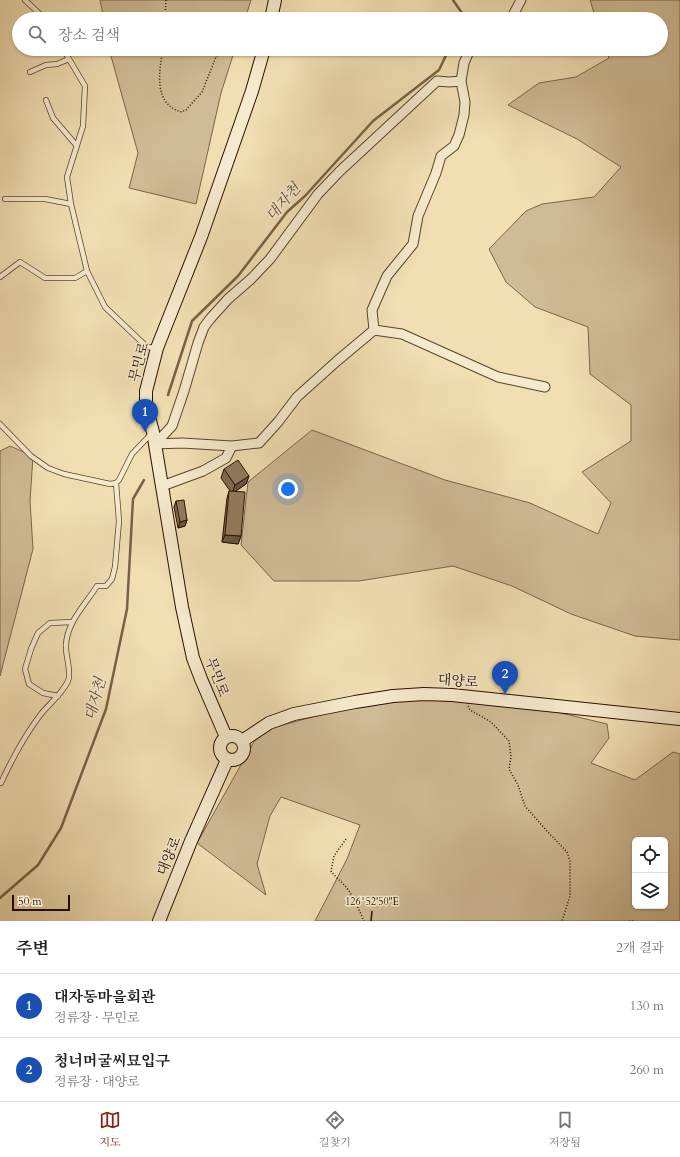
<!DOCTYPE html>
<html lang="ko">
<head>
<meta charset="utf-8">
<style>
  body { margin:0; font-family:Cardo,"Noto Serif KR",serif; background:#f2f2f2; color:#202124 }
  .controls { position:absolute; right:12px; bottom:12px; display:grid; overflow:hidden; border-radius:6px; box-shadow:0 1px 3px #0004 }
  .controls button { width:36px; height:36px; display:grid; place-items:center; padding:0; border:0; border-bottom:1px solid #e0e0e0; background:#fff; color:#202124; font:20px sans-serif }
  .scale { position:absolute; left:12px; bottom:10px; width:58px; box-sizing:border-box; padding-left:4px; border:2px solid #290e00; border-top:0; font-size:11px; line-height:14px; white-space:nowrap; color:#290e00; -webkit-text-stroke:3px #f6eace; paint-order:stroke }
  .you { position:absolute; left:288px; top:489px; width:14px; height:14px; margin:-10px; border:3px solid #fff; border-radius:50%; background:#1a73e8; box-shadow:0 0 0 6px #1a73e833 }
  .badge { display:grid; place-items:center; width:26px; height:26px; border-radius:50%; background:#8f2418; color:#fff; font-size:13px; font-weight:700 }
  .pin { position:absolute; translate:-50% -33px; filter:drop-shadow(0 1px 2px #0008) }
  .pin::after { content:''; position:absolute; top:21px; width:14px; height:12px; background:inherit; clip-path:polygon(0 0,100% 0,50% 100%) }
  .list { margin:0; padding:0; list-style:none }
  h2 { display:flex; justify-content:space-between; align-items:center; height:52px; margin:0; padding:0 16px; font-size:17px }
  h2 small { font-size:13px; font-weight:400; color:#757577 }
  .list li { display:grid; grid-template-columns:26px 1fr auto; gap:12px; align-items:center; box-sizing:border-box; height:64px; padding:0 16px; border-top:1px solid #e0e0e0 }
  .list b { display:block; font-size:15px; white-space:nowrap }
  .list p { margin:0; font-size:13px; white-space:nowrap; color:#757577 }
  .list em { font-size:13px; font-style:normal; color:#757577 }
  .icon { flex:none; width:22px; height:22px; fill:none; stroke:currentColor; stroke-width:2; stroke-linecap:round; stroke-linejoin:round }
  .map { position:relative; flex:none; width:680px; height:921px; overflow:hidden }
  .search { position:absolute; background:#fff; box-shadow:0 1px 3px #0004; left:12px; right:12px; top:12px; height:44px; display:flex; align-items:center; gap:10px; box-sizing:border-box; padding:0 14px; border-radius:22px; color:#757577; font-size:15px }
  .sheet { height:180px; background:#fff }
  nav { display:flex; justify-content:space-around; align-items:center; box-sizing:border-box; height:56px; border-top:1px solid #e0e0e0; background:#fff; font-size:11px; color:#757577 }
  nav a { display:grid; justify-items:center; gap:2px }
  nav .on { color:#8f2418 }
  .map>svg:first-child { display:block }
</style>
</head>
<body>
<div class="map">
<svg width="680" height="921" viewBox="0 0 680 921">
  <rect width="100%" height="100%" fill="#f1dfb3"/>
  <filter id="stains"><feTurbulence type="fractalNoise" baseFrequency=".005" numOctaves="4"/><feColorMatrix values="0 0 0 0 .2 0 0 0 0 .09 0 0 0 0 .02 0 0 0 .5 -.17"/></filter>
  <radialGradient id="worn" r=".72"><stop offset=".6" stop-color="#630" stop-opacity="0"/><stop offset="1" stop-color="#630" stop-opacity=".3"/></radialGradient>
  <path fill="#cfbb95" stroke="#7c644a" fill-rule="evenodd" d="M100,0H251L245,19H104Z
    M590,0H680V640L635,636L571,614L512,586L453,566L359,581H274L241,545L248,482L312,430L445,480L530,503L598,534L611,503L582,472L631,441V405L590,374L588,327L535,307L506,282L489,249L526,211L542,204L594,197L621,167L577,139L508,105L539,83L576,77L609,58L606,49H661V19H596Z
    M109,49H235L221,93L196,204L129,188L138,153Z
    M10,446L33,456L30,501L33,549L0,676V451Z
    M393,692L544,709L607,724L609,738L591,763L635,780L673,752L680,754V921H315L347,859L360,825L281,797L270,816L257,864L266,895L197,843L260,731L331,712ZM635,840H665V906H635Z"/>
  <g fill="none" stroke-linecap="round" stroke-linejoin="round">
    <path stroke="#786147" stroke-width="2.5" d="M453,0L464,16L463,19
      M168,395L192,321L238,276L287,212L305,196L373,121L439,70L449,49
      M0,898L38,865L61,828L106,709L127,609L133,499L144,480"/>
    <g stroke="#5b422d" stroke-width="6">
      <path id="lane" d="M25,0L45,19
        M63,49L85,86L83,126L67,177L71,204L87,271L105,307L147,347L156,348
        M30,72L46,65L57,64L69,59
        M46,100L53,118L77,146
        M5,199H45L71,204
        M0,277L20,262L45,278H75L87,271
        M0,424L31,456L48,468L64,474L110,484L116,483L119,480L132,454L152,433
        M58,696L43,693L29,684L25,669L31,649L38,633L50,623L72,622
        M1,783C12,759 25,735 41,714C50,703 62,694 68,681C72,673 65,654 66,645C67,622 85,605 97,586H106L112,579L115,567L119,521L116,483"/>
    </g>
    <g stroke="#5b422d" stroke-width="11">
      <path id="street" d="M511,19L521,0
        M374,330L372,310L387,276L413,244L418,216L436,173L441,156L454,146L459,135L464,115L465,102L461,81L464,63L470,49
        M155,444L172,426L184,391L198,343L204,327L210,319L228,299L251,279L270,259L318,194L340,171L437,81L449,82L461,81
        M155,444L182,443L232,446L259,443L278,422L297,397L337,361L374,330L402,334L498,377L545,387
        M162,486L203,471L226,458L232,446"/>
    </g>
    <g stroke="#290e00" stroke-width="14">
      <path id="secondary" d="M271,19L275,0
        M220 748a12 12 0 1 1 24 0a12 12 0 1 1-24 0Z
        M226,737L201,679L193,658L182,607L153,432L146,405V391L157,348L201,237L252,91L264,49
        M242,741L269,723L294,714L355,702L393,696L424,694L452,695L680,719
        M159,921L191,841L227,760"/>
    </g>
    <path stroke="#290e00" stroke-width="1.5" stroke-dasharray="1 2" stroke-linecap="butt" d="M165,19L166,0
      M163,49C159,71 153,105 182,112L186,110L202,92L216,57L223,49
      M468,706L470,710L491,722L509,741L511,757L509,769L518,785L525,806L546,830L567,852L570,861V896L562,921
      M346,839L334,856L331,871C335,877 341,881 346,887C354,897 359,910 364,921
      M629,921H633"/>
    <use href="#lane" stroke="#f6eace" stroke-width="4.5"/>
    <use href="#street" stroke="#f6eace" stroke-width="9"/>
    <use href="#secondary" stroke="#f6eace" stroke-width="12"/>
  </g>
  <path fill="#7d6a50" stroke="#290e00" d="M224,469L249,476L246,484L235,491L241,536L238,544L222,542L227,498L229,491H230L221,478Z
    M176,501L187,520L185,526L178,528L174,507Z"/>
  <path fill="#665641" stroke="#290e00" d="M249,476L246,484L232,494L235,485Z
    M187,520L185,526L178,528L180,522Z
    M225,535L241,536L238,544L222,542Z"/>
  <path fill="#917b5d" stroke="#290e00" d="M238,460L249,476L235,485L224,469Z
    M229,491L245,492L241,536L225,535Z
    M184,500L187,520L180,522L176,501Z"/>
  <path fill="none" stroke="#290e00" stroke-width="1.5" d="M371,921L372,911"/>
  <g text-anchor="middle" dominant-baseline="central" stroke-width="3" stroke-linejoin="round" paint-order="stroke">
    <g font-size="14" fill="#290e00" stroke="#f6eace">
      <text transform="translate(139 362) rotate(-75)">무민로</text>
      <text transform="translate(217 677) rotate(69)">무민로</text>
      <text transform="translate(458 681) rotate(4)">대양로</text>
      <text transform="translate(169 856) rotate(-68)">대양로</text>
    </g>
    <g font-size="15" font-style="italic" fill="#644c35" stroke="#f6eace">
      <text transform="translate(283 202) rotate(-49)">대자천</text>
      <text transform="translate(95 699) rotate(-75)">대자천</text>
    </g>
  </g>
  <g font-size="10" text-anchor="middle" fill="#290e00" stroke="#f6eace" stroke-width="3" stroke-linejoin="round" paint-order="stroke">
    <text x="372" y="905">126°52'50"E</text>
  </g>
  <rect width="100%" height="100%" filter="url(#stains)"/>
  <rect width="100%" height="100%" fill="url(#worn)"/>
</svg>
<div class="controls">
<button><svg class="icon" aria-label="locate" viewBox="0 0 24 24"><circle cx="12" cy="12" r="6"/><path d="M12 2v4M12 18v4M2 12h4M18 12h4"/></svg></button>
<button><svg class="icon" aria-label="layers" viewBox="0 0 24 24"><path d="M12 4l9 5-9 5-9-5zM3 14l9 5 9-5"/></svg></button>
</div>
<div class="scale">50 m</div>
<div class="you"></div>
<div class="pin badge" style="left:145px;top:432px;background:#1a4fb4">1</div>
<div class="pin badge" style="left:505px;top:694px;background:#1a4fb4">2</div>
<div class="search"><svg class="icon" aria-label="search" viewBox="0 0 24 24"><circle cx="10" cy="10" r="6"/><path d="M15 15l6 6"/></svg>장소 검색</div>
</div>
<section class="sheet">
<h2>주변<small>2개 결과</small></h2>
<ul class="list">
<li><span class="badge" style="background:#1a4fb4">1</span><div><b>대자동마을회관</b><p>정류장 · 무민로</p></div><em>130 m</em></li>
<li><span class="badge" style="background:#1a4fb4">2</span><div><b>청너머굴씨묘입구</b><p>정류장 · 대양로</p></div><em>260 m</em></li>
</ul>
</section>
<nav>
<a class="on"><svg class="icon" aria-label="map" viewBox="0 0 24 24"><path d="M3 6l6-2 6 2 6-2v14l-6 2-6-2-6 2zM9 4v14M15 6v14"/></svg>지도</a>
<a><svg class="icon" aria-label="directions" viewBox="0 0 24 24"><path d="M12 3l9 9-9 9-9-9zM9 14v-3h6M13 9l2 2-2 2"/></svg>길찾기</a>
<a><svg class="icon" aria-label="saved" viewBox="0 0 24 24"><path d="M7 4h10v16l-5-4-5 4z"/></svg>저장됨</a>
</nav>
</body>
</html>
